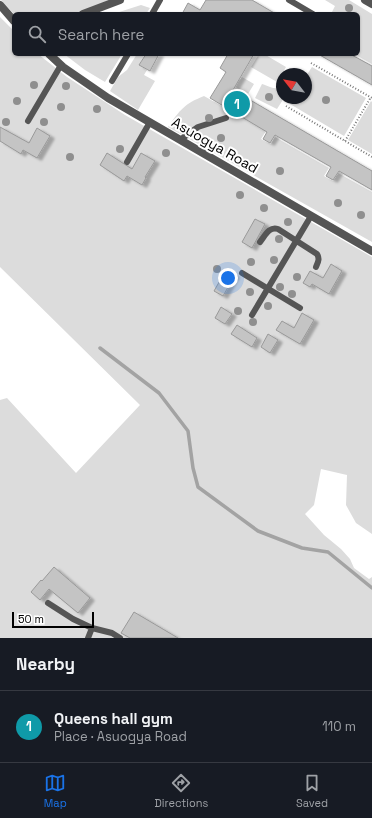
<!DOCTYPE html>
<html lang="en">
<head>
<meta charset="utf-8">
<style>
  body { margin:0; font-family:"Space Grotesk",sans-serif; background:#242831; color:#f1f3f6 }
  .compass { position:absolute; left:276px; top:68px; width:36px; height:36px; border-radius:50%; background:#171b24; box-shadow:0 1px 3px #0004; rotate:301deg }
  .scale { position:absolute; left:12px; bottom:10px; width:82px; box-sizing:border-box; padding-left:4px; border:2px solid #000; border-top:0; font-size:11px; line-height:14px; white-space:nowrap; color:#000; -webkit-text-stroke:3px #fff; paint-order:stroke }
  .you { position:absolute; left:228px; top:278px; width:14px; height:14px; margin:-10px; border:3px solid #fff; border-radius:50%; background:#1a73e8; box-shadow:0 0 0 6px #1a73e833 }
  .badge { display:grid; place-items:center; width:26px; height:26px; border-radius:50%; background:#1a73e8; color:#fff; font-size:13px; font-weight:700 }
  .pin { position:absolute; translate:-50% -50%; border:2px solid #fff; box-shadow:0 1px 4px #0006 }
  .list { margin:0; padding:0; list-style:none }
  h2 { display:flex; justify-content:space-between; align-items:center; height:52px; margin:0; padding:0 16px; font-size:17px }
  h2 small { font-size:13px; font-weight:400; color:#9ea1a6 }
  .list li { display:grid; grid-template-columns:26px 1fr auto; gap:12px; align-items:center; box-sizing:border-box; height:72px; padding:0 16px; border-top:1px solid #363941 }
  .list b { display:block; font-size:15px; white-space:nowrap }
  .list p { margin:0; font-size:13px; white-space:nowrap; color:#9ea1a6 }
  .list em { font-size:13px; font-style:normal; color:#9ea1a6 }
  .icon { flex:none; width:22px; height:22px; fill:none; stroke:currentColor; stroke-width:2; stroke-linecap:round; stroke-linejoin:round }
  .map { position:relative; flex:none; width:372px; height:638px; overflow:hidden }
  .search { position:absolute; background:#171b24; box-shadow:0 1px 3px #0004; left:12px; right:12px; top:12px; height:44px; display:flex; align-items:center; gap:10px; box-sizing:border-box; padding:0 14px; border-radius:6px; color:#9ea1a6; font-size:15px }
  .sheet { height:124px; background:#171b24 }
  nav { display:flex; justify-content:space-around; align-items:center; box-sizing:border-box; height:56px; border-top:1px solid #363941; background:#171b24; font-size:11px; color:#9ea1a6 }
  nav a { display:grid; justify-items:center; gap:2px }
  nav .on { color:#1a73e8 }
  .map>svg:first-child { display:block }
</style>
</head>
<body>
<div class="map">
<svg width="372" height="638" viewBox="0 0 372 638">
  <defs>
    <filter id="shadow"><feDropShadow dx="4.5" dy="2.5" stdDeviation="1" flood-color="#0004"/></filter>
  </defs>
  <rect width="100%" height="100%" fill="#fff"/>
  <path fill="#dcdcdc" d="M1,0H110L75,14H14Z
    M325,0H349L372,14V64L354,54H358V14H331L335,6Z
    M141,5L150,8L146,14H113Z
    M0,17L14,31V54H38L67,77L125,115L372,257V534L356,523L346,505L347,475L321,469L314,505L305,514L324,535L341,549L350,559L354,568L369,579L372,577V638H0V400L7,398L76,473L140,405L0,267Z
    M64,54H122L105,82L85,70Z
    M137,54H145L139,65L147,70L144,75L155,81L138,110L110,91L118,77L127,70Z
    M259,54H264L286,67L277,82L251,67Z
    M312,67L366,98L344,136L290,104L293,98H306V76Z
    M242,77L254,84L248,94L232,85L236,78L240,80Z
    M262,84C268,86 277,91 282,87V98H284L277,109L255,98Z
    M204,96L266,131L261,139L271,144L275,137L329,168L324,176L333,181L338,173L372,192V242L168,127C180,110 184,104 204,96Z
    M371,101L372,102V154L348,140Z"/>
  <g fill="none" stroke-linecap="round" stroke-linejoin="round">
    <path stroke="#a3a3a3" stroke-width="3.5" d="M100,348L159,393L188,431L193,468L198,487L258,531L302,548L328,552L372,588"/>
  </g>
  <path fill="#c4c4c4" stroke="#999" filter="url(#shadow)" d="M206,0H252L276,14H182L188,3L200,10Z
    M146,54H159L150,71L139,65Z
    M228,54H254L233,90L372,171V190L339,171L333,180L326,176L331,167L275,135L270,143L263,139L267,132L210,98L226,72L220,68Z
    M318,54H350L372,66V85Z
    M0,127L29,143L37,128L50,136L37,158L23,150L21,154L0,141Z
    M107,153L132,169L141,153L155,161L145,177L146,178L142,185L127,176L124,181L100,165Z
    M255,219L265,224L252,248L242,242Z
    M331,264L342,271L329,294L312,284L310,287L303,283L310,271L323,278Z
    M226,270L235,275L223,296L214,291Z
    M221,307L232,314L225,324L215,318Z
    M302,313L314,320L300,344L276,330L282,321L294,328Z
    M237,325L257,338L252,347L231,334Z
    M268,334L278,340L270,353L261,347Z
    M54,567L90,598L78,613L49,589L40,600L31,592L41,580L42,581Z
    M134,612L178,638H130L121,633Z"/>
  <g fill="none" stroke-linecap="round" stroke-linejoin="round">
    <path stroke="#777" stroke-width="2" stroke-dasharray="1 2" stroke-linecap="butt" d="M311,63L372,98
      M286,106L372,157
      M345,141L371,97"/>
    <path stroke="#555" stroke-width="6" d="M289,0L313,14
      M152,14L160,0
      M112,81L128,54
      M28,121L61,65
      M180,140L198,127L226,118
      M127,162L150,122
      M260,242C265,236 269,226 278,229L317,254C320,259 318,262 316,267
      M242,273L300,308
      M252,315L311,216
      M48,603L73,619L92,628
      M88,638L92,628L112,633L120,638"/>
    <path stroke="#555" stroke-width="8" d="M365,0L372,4
      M0,5L14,21
      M83,14L120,0
      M49,54L63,67L108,98L372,251"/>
  </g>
  <g fill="#8f8f8f">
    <circle cx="349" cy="8" r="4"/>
    <circle cx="34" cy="85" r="4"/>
    <circle cx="66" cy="86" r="4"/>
    <circle cx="269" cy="97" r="4"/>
    <circle cx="326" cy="100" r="4"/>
    <circle cx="17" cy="101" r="4"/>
    <circle cx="61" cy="107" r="4"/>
    <circle cx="97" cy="109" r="4"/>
    <circle cx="209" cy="118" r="4"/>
    <circle cx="6" cy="122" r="4"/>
    <circle cx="44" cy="122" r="4"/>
    <circle cx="221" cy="138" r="4"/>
    <circle cx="120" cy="149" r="4"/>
    <circle cx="166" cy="153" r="4"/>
    <circle cx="70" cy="157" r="4"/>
    <circle cx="280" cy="171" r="4"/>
    <circle cx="240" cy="195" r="4"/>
    <circle cx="338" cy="203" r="4"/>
    <circle cx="264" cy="208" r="4"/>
    <circle cx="361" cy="215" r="4"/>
    <circle cx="288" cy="222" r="4"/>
    <circle cx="279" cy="239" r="4"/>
    <circle cx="274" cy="260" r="4"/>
    <circle cx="251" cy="262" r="4"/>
    <circle cx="217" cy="269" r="4"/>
    <circle cx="297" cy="277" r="4"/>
    <circle cx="280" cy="287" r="4"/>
    <circle cx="250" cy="292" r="4"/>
    <circle cx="292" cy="294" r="4"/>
    <circle cx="268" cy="306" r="4"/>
    <circle cx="238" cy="311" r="4"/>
    <circle cx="253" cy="322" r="4"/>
  </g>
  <g text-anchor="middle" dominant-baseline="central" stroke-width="4" stroke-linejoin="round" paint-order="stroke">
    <g font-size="14" fill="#000" stroke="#fff">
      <text transform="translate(215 145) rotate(30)">Asuogya Road</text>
    </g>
  </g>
</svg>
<svg class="compass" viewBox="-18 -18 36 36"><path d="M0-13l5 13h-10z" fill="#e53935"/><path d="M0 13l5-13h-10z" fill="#9ea1a6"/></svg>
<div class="scale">50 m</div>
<div class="you"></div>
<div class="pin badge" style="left:237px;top:104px;background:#0f9aa8">1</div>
<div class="search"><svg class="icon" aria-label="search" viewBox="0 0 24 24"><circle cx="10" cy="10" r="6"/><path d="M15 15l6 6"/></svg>Search here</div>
</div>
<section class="sheet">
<h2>Nearby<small></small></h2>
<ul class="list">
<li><span class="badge" style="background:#0f9aa8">1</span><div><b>Queens hall gym</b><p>Place · Asuogya Road</p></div><em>110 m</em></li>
</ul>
</section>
<nav>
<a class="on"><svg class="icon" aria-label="map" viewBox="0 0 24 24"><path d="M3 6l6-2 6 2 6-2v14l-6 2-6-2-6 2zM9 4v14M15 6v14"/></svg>Map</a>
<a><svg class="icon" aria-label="directions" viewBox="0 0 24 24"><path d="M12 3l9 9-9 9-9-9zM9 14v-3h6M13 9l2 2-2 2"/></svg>Directions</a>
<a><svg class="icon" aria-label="saved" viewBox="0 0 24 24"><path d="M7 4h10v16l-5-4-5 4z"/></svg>Saved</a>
</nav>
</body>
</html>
